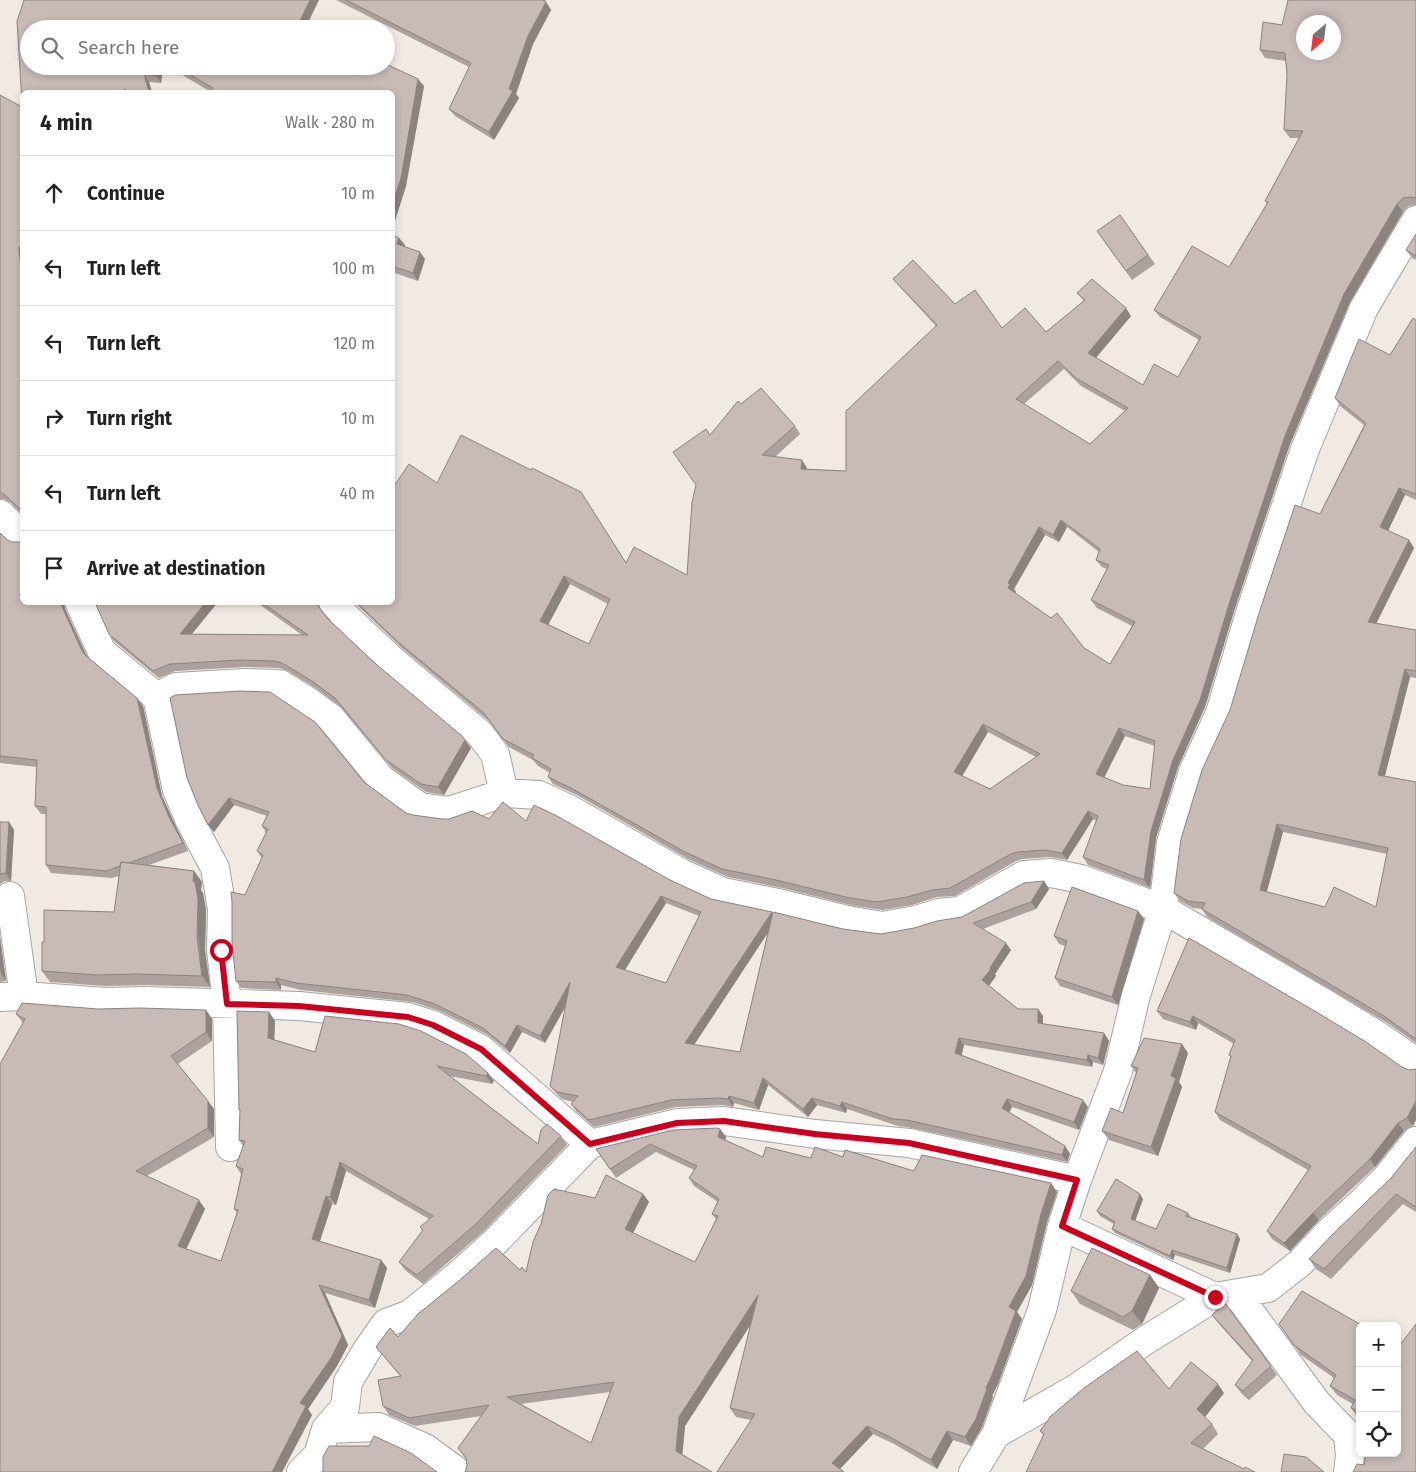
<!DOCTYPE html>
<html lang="en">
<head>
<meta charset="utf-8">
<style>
  body { margin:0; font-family:"Fira Sans",sans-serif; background:#f2f2f2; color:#222 }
  .controls { position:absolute; right:15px; bottom:15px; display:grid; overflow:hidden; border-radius:8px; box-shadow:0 2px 8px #0003 }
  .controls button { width:45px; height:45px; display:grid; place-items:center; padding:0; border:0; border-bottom:1px solid #e0e0e0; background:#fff; color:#222; font:25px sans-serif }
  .compass { position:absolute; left:1296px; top:15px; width:45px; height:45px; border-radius:50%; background:#fff; box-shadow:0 2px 8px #0003; rotate:208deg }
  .stop { position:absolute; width:15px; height:15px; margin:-11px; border:4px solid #cc001e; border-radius:50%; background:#fff }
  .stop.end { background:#cc001e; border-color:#fff; box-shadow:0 1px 5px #0008 }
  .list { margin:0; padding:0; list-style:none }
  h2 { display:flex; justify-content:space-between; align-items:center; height:65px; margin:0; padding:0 20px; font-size:21px }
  h2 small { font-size:16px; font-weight:400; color:#767676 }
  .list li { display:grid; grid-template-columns:32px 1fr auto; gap:15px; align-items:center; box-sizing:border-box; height:75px; padding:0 20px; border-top:1px solid #e0e0e0 }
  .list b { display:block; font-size:19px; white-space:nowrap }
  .list em { font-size:16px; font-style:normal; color:#767676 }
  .icon { flex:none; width:28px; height:28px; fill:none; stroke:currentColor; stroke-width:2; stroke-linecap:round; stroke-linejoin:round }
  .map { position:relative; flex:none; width:1416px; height:1472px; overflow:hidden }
  .search { position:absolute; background:#fff; box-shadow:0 2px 8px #0003; left:20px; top:20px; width:375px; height:55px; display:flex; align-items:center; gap:12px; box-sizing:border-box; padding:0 18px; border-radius:28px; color:#767676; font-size:19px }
  .panel { position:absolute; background:#fff; box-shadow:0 2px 8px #0003; left:20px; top:90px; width:375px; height:515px; border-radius:8px }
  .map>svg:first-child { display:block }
</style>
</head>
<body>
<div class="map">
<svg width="1416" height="1472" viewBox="0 0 1416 1472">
  <rect width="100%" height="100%" fill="#f0eae3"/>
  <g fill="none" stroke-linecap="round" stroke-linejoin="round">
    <g stroke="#a5a5a5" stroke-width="30">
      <path id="minor" d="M0,514L22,535
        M79,602L102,652L157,697L177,790L189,819L215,868L222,909L221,950L227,1003L230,1147
        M333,602L345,616L393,661L479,733L495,754L504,793
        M157,697L176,687L245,683L280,684L309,702L331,718L381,779L420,807L449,811L504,793L539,795L569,809L683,874L723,892L778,903L852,921L883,926L916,920L939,913L960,911L1024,875L1051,873L1081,879L1163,909L1331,1007L1380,1037L1416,1062
        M10,896L24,996
        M0,997L24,996L105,1002L146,1001L299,1006L408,1017L433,1025L481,1049L590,1144L677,1123L724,1121L815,1134L909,1143L1077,1180
        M1062,1226L1215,1297
        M1237,1294L1317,1403L1348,1435L1350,1456L1348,1472
        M326,1429L378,1427L425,1448L458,1472
        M996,1434L1075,1389L1146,1340L1215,1297L1268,1288L1300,1263L1330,1231L1363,1201L1387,1177L1416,1141
        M301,1472L318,1455L326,1429L345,1407L348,1382L367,1350L386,1323L410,1314L456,1277L494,1243L590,1144
        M973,1472L996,1434L1042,1310L1062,1226L1077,1180L1118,1071L1136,995L1163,909L1171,843L1193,772L1220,713L1250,613L1305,449L1364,308L1416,220"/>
    </g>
    <use href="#minor" stroke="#fff" stroke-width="28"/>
  </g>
  <path fill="#aca19d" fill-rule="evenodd" d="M336,0H546L545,1L551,10L533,44L516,94L519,98L494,140L455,116L449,109L469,67Z
    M1416,0V205L1409,206L1403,212L1350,302L1290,444L1235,608L1205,707L1178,767L1156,838L1150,888L1088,865L1083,857L1097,821L1093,819L1067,860L1050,857L1022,859L1016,861L955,896L937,897L912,905L883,910L855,906L782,888L728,877L690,860L577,795L553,784L548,777L550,773L538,766L533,760L509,747L489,721L403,649L354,602H392L437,483L586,500L626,563L687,575L710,435L741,404L795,426L800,434L775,457L807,468V469L846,471L936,326L899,286L893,279L955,304L1002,328L1046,332L1084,301L1077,293L1131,316L1096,358L1143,385L1178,377L1199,340L1160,317L1154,310L1229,267L1267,204L1265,201L1299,138H1290L1284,130L1287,74L1286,61L1265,58L1260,50L1282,25ZM1064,369L1081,386L1125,411L1090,444L1024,404ZM1067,527L1099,552L1096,560L1102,567L1107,569L1091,600L1097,608L1132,626L1110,664L1084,648L1015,593L1016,592L1014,589L1045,535L1059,542ZM570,584L608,604L589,644L548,624ZM988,732L1036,757L990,789L962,776ZM1125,736L1155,746L1150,789L1123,785L1104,777Z
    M17,21L305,28L29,29L163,66L161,83L149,82L152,92H22Z
    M167,66H343L359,75L424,86L406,186L392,230V92H211Z
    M0,95L22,107V514L11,503L4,499H0Z
    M1120,215L1155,264L1132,280L1097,231Z
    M1416,234V260L1412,258L1406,250Z
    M392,235L399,238L405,245L404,247L425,259L418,281L392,272Z
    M1416,320V500L1405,495L1388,531L1409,540L1414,548L1376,623L1416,630V678L1410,677L1385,776L1416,782V1043L1389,1024L1207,917L1202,909L1193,908L1180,901L1174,893L1320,514L1364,425L1340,406L1335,398L1390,355ZM1283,832L1387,854L1376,907H1325L1267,892Z
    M0,533L22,602H64L65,609L87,656L143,706L162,796L175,825L188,851L149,865L194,871L202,882L201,890L203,893L206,910L205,950L210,987L146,985L105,986L50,982L42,971L44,942L114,912L119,876L112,878L51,873L46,865V814H41L35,806L37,767L0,763Z
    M95,602H218L192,634L302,635L256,602H318V604L320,609L329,620L377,665L471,748L444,795L426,792L392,768L340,706L317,689L288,671L280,668L245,667L175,671L159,678L115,642L109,634Z
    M187,778L364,782L406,813L413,815L442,819H489L526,821L670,880L711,899L843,929L881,934L914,928L962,917L1044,881L1049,889L1036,909L983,929L1011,950L995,974L996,976L989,986L1018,1009H1038L1043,1016V1024L1104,1033L1109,1041L1103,1065L1093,1062L1092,1067L964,1045L962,1055L1088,1107L1079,1130L1012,1107L1009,1112L1065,1146L1070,1154L1067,1162L912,1128L898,1126L847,1109L846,1113L817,1105L808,1117L768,1085L759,1110L734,1103L733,1107L723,1105L676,1107L594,1127L576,1111L571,1104L573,1102L562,1099L556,1093L550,1086L566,1006L545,1043L522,1032L510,1053L488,1035L440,1011L413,1002L301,990L281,985V990L241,988L236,981L245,895L262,858L257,851L266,833L262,826L267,816L234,805L214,832ZM666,903L699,916L666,983L624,970ZM768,932L740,1052L694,1045Z
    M0,822H9L14,830L11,881H5L0,884Z
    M1138,911L1144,919L1118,1005L1060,986L1055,978L1065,946L1059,944L1054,936Z
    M0,937L6,981L0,982Z
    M1189,938L1402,1067L1409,1070L1413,1126L1404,1131L1375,1167L1319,1220L1290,1251L1272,1239L1267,1231L1308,1170L1220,1120L1215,1112L1231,1058L1229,1055L1234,1044L1198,1023L1196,1030L1163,1019L1157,1011Z
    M98,1009L206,1010L212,1019V1041L178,1064L214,1109V1137L147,1176L205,1209L186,1249L221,1261L237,1213L234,1209L241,1174L236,1166L243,1146L239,1140L240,1112L239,1110L269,1012L275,1021L274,1040L315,1052L421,1031L494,1081L492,1084L450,1076L538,1144L561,1136L567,1145L483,1232L423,1284L405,1270L399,1262L422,1231L429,1219L346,1171L336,1205L332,1204L320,1241L381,1260L387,1268L375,1308L325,1293L348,1345L337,1366L308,1409L312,1415L282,1472L23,1023L16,1014Z
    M1188,1053L1179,1082L1182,1087L1158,1156L1109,1140L1102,1131L1123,1113L1136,1073L1131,1066Z
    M717,1128L720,1129L726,1137L725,1140L763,1157L766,1147L811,1158L815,1147L843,1157L845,1150L914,1171L922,1155L1051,1183L1057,1192L1047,1222L1032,1285L1017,1312L1022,1319L998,1384L992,1396L993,1397L982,1427L971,1446L953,1440L937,1469L894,1444L873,1434L840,1469L844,1472H717L751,1420L736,1417L730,1408L751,1324L685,1426L682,1455L712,1472H465L467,1466V1460L458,1448L481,1416L415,1426L389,1415L383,1406L378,1380L400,1376L376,1347L390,1328L398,1337L418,1314L460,1280L496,1248L520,1270L522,1267L526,1272L533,1242L541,1224L548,1195L554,1189L595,1198L606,1175L643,1194L649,1202L633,1233L695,1262L716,1219L712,1214L718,1202L694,1186L689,1178L694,1170L656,1152L616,1178L596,1149L673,1130ZM610,1392L591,1443L521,1404L542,1401Z
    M1416,1147V1212L1403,1204L1331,1279L1316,1269L1309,1259L1391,1178Z
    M1143,1199L1135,1221L1156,1229L1188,1213L1191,1217L1237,1234L1240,1239L1230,1273L1175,1255L1173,1260L1115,1233L1112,1229L1114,1224L1100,1216L1097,1211Z
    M1150,1275L1159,1288L1142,1324L1133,1330L1080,1304L1071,1291Z
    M1225,1303L1277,1375L1249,1400L1242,1394L1235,1385L1252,1361L1219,1324L1212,1315Z
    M1279,1324L1360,1326V1419L1358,1418L1351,1408L1353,1404L1337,1395L1330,1386L1334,1378L1301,1355Z
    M1169,1389L1224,1393L1205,1417L1212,1424L1218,1434L1203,1449L1244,1469L1044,1436L1040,1431Z"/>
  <path fill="#8c837f" d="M310,0H319L305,29L298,25Z
    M546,2L551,10L533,44L516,94L519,98L494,140L489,132L509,89L528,36Z
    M157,66H163L161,83L156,76Z
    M144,74L149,82L152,92H149Z
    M418,79L424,86L406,186L392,230V205Z
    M1397,204L1403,212L1350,302L1290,444L1235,608L1205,707L1178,767L1156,838L1150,888L1144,880L1151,831L1173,760L1230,601L1285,436L1344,294Z
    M399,238L405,245L402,252L397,244Z
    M19,247L22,252V280Z
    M420,252L425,259L418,281L413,273Z
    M1126,308L1131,316L1093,361L1088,353Z
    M802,460L807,468L806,477L801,469Z
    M1399,488L1405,495L1386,535L1380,527Z
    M1061,520L1067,527L1059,542L1053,535Z
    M1039,527L1045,535L1014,589L1016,592L1013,596L1008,588V583Z
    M1409,540L1414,548L1373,630L1368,622Z
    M564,576L570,584L546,629L540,621Z
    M60,602H64L65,609L88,659L82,651Z
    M206,602H218L185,642L180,634Z
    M1405,669L1410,677L1383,783L1378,775Z
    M137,698L143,706L162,796L175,825L188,851L183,843L169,817L157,788Z
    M983,724L988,732L960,780L954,772Z
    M1119,728L1125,736L1102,782L1096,774Z
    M465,740L471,748L444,795L438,787Z
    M229,798L234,805L214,832L208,825Z
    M1088,811L1093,819L1067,860L1062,853Z
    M9,822L14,830L11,881L6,873Z
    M1277,824L1283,832L1265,897L1260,890Z
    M194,871L202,882L201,890L203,893L206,910L205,950L210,987L202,976L193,881Z
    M1044,881L1049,889L1036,909L1031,902Z
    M661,896L666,903L622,975L616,967Z
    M1138,911L1144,919L1118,1005L1112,997Z
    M772,912L777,919L690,1051L685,1043Z
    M0,937L6,981L1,973L0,968Z
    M1006,943L1011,950L995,974L996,976L987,988L982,980Z
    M276,978L281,985V990L276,982Z
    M570,982L575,989L545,1043L540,1036Z
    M1038,1009L1043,1016V1030L1038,1023Z
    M206,1010L212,1019V1041L206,1032Z
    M269,1012L275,1021L274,1047L268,1038Z
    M1193,1016L1198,1023L1196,1030L1190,1022Z
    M517,1025L522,1032L510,1053L505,1046Z
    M1104,1033L1109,1041L1103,1065L1098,1058Z
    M959,1038L964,1045L960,1060L955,1053Z
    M1182,1044L1188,1053L1179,1082L1182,1087L1158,1156L1151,1147L1171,1076Z
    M1088,1055L1093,1062L1092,1067L1087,1060Z
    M488,1073L494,1081L492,1084L486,1076Z
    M763,1078L768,1085L759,1110L754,1103Z
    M729,1096L734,1103L733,1107L728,1099Z
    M812,1098L817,1105L808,1117L803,1109Z
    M1007,1099L1012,1107L1008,1115L1002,1108Z
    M1083,1100L1088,1107L1079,1130L1074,1122Z
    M208,1101L214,1109V1137L208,1128Z
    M1416,1101V1120L1413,1126L1407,1118Z
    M842,1102L847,1109L846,1113L840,1106Z
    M1398,1123L1404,1131L1375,1167L1370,1159Z
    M720,1129L726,1137L723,1146L718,1137Z
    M1065,1146L1070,1154L1067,1162L1062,1155Z
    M340,1162L346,1171L336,1205L330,1197Z
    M1051,1183L1057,1192L1047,1222L1032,1285L1017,1312L1022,1319L998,1384L992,1396L993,1397L982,1427L971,1446L965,1437L986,1388L1009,1307Z
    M643,1194L649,1202L631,1237L625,1229Z
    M1140,1194L1143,1199L1134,1224L1131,1219Z
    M326,1196L332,1204L318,1247L312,1239Z
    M199,1200L205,1209L184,1254L178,1246Z
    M1313,1213L1319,1220L1290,1251L1284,1243Z
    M1237,1234L1240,1239L1230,1273L1227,1268Z
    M1172,1250L1175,1255L1173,1260L1170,1256Z
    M381,1260L387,1268L375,1308L369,1300Z
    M1150,1275L1159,1288L1142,1324L1132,1311Z
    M319,1285L325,1293L348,1345L337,1366L308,1409L312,1415L282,1472H272L300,1403Z
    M758,1295L764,1304L685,1426L682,1459L676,1451L679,1417Z
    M1218,1384L1224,1393L1204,1418L1197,1409Z
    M867,1426L873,1434L838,1471L832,1463Z
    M947,1431L953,1440L937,1469L931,1460Z"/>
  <path fill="#c8bbb6" stroke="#8c837f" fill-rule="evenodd" d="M24,0H310L298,25L306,29H29V66H157L156,76L144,74L149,92H130L124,89L126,92H22V103L17,21Z
    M346,0H543L546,2L528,36L509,89L513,91L489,132L449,109L471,63Z
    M1288,0H1416V198L1410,197L1403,198L1397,204L1344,294L1285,436L1230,601L1200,700L1173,760L1151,831L1144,880L1083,857L1098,816L1088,811L1062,853L1045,850L1017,852L1011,854L950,888L932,890L907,897L877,902L850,898L776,880L722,869L685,852L571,788L548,777L551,769L532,758L534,755L503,739L484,713L398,642L356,602H392V489L409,464L437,483L461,435L531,470L532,468L581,492L626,563L634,547L687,575L692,502L696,485L673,452L706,429L710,435L738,401L741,404L761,388L795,426L762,455L802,460L801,469L846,471V411L937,325L893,279L913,260L955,304L975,290L1002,328L1025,308L1046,332L1085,300L1077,293L1092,279L1126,308L1088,353L1143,385L1154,364L1178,377L1201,337L1154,310L1192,246L1229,267L1268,202L1265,201L1303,131L1284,130L1287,74L1285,53L1260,50L1263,22L1282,25ZM1304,22H1334V52H1304ZM1058,361L1076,378L1128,408L1090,444L1016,399ZM1061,520L1100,549L1096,560L1109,565L1091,600L1135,622L1110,664L1084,648L1057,613L1051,618L1008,588L1010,584L1008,583L1039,527L1053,535ZM564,576L610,599L589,644L540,621ZM983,724L1040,754L990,789L954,772ZM1119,728L1155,741L1150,789L1123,785L1096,774Z
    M386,64L418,79L401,178L392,205V92H210L213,88L175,66H343L359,75L361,66H386Z
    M0,95L22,107V254L19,247L22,280V511L5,495L0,492Z
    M1120,215L1148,255L1126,271L1097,231Z
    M1416,234V256L1406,250Z
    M392,235L399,238L397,244L420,252L413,273L392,266Z
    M1413,318L1416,320V494L1399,488L1380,527L1409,540L1368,622L1416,630V671L1405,669L1378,775L1416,782V1039L1384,1016L1202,909L1205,903L1188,901L1174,893L1181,839L1202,770L1230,710L1260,610L1295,505L1320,514L1366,423L1335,398L1359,339L1390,355ZM1277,824L1388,848L1376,907L1334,887L1325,907L1260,890Z
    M0,533L6,539L12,542H21L22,541V602H60L82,651L86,656L137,698L157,788L169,817L183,843L129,863L121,862L120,866L106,871L46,865V807L35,806L37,760L0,756Z
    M95,602H206L180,634L308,635L261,602H315L329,620L377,665L462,736L465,740L438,787L421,784L386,760L335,698L312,681L282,663L275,661L240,660L170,664L153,671L109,634Z
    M240,691L270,692L315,722L364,782L406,813L413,815L442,819H449L472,811L489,819L503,802L526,821L534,805L557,816L670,880L711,899L772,912L685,1043L740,1052L773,912L843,929L881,934L914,928L937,921L962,917L1024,883L1044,881L1031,902L973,923L1006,943L990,968L991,969L982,980L1018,1009H1038V1023L1104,1033L1098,1058L1088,1055L1087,1060L959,1038L955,1053L1083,1100L1074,1122L1007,1099L1002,1108L1065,1146L1062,1155L907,1120L893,1119L842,1102L840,1106L812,1098L803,1109L763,1078L754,1103L729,1096L728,1099L718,1098L671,1100L589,1120L571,1104L578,1096L557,1092L550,1086L570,982L540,1036L517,1025L505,1046L483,1028L435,1004L407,995L296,983L276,978V982L236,981L232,942V902L231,892L245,895L263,855L257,851L268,829L262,826L269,812L229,798L208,825L198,805L187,778L170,698L175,695ZM661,896L701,912L666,983L616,967Z
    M0,822H9L6,873L0,874Z
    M121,862L194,871L193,881L195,882L198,899L197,938L202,976L138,974L97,975L42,971V942H44V910L114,912Z
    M1072,887L1138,911L1112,997L1055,978L1067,941L1054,936Z
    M1189,938L1318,1013L1366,1042L1402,1067L1409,1070L1416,1069V1101L1407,1118L1398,1123L1370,1159L1313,1213L1284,1243L1267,1231L1311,1166L1215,1112L1231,1056L1229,1055L1235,1040L1193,1016L1190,1022L1157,1011Z
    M22,1003L98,1009L140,1008L206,1010V1032L171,1056L208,1101V1128L136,1171L199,1200L178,1246L221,1261L238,1210L234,1209L243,1169L236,1166L245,1141L239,1140L240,1109L239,1110L237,1011L269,1012L268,1038L315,1052L325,1016L399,1024L421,1031L466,1054L488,1073L486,1076L437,1066L538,1144L541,1130L547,1124L561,1136L477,1223L417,1275L399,1262L423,1230L420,1227L433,1216L340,1162L330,1197L326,1196L312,1239L381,1260L369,1300L319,1285L342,1336L331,1358L300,1403L306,1406L272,1472H0V1064L25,1019L16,1014Z
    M1144,1038L1182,1044L1171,1076L1176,1078L1151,1147L1102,1131L1111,1108L1123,1113L1138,1068L1131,1066Z
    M717,1128L720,1129L718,1137L763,1157L766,1147L811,1158L815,1147L843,1157L845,1150L914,1171L922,1155L1051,1183L1041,1214L1026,1276L1009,1307L1016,1311L992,1375L986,1388L987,1389L976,1419L965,1437L947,1431L931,1460L888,1436L867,1426L832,1463L844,1472H717L755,1414L730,1408L758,1295L679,1417L676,1451L712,1472H465L467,1466L466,1458L458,1448L489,1405L409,1418L383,1406L378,1380L401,1376L376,1347L390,1328L398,1337L418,1314L460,1280L496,1248L520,1270L522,1267L526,1272L533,1242L541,1224L548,1195L554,1189L595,1198L606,1175L643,1194L625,1229L695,1262L718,1216L712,1214L719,1199L689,1178L697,1166L650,1144L610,1169L596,1149L673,1130ZM614,1382L591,1443L507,1397Z
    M1416,1147V1207L1396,1194L1324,1269L1309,1259L1334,1233L1391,1178Z
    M1116,1179L1140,1194L1131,1219L1156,1229L1168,1204L1188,1213L1186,1216L1237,1234L1227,1268L1172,1250L1170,1256L1112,1229L1115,1222L1097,1211Z
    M1092,1248L1150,1275L1132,1311L1123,1317L1071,1291Z
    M1302,1291L1363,1326H1360V1412L1351,1408L1355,1400L1330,1386L1336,1375L1294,1345L1279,1324Z
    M1225,1303L1271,1366L1243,1391L1235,1385L1253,1360L1212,1315Z
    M1416,1324V1472H1353L1357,1464L1364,1465L1366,1453H1397V1345L1399,1346Z
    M1137,1351L1169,1389L1191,1362L1218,1384L1197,1409L1212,1424L1191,1443L1244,1469L1245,1467L1255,1472H1026L1044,1434L1040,1431L1051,1416L1084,1388Z
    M374,1436L411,1453L437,1472H323V1457L329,1446H369Z
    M1284,1454L1306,1457L1324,1472H1281Z"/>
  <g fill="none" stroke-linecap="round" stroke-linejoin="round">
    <path stroke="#cc001e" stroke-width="6" d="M221,950L227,1004L299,1006L408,1017L433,1025L481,1049L590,1144L677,1123L724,1121L815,1134L909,1143L1077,1180L1062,1226L1215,1297"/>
  </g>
</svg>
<div class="controls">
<button>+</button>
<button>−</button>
<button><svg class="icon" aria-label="locate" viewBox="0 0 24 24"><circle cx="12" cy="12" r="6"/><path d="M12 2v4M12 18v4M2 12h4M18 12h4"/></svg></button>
</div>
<svg class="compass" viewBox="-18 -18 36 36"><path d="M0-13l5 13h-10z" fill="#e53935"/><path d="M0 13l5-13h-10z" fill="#767676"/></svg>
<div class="stop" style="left:221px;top:950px"></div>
<div class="stop end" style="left:1215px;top:1297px"></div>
<div class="search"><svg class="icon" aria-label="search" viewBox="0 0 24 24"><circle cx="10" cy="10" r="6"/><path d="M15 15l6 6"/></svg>Search here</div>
<section class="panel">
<h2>4 min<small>Walk · 280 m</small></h2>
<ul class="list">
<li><svg class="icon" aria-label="ahead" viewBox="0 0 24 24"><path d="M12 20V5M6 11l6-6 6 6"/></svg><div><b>Continue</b></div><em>10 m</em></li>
<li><svg class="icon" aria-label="left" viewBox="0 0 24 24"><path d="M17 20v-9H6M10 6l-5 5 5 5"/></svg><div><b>Turn left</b></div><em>100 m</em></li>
<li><svg class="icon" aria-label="left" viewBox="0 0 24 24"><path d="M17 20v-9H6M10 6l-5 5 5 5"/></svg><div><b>Turn left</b></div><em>120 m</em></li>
<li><svg class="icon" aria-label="right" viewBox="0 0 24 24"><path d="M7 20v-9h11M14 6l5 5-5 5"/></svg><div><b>Turn right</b></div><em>10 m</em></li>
<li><svg class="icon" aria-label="left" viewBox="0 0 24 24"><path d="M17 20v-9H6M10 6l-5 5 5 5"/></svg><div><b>Turn left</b></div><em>40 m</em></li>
<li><svg class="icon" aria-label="arrive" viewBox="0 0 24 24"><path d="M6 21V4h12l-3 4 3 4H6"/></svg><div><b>Arrive at destination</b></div></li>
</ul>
</section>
</div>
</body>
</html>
